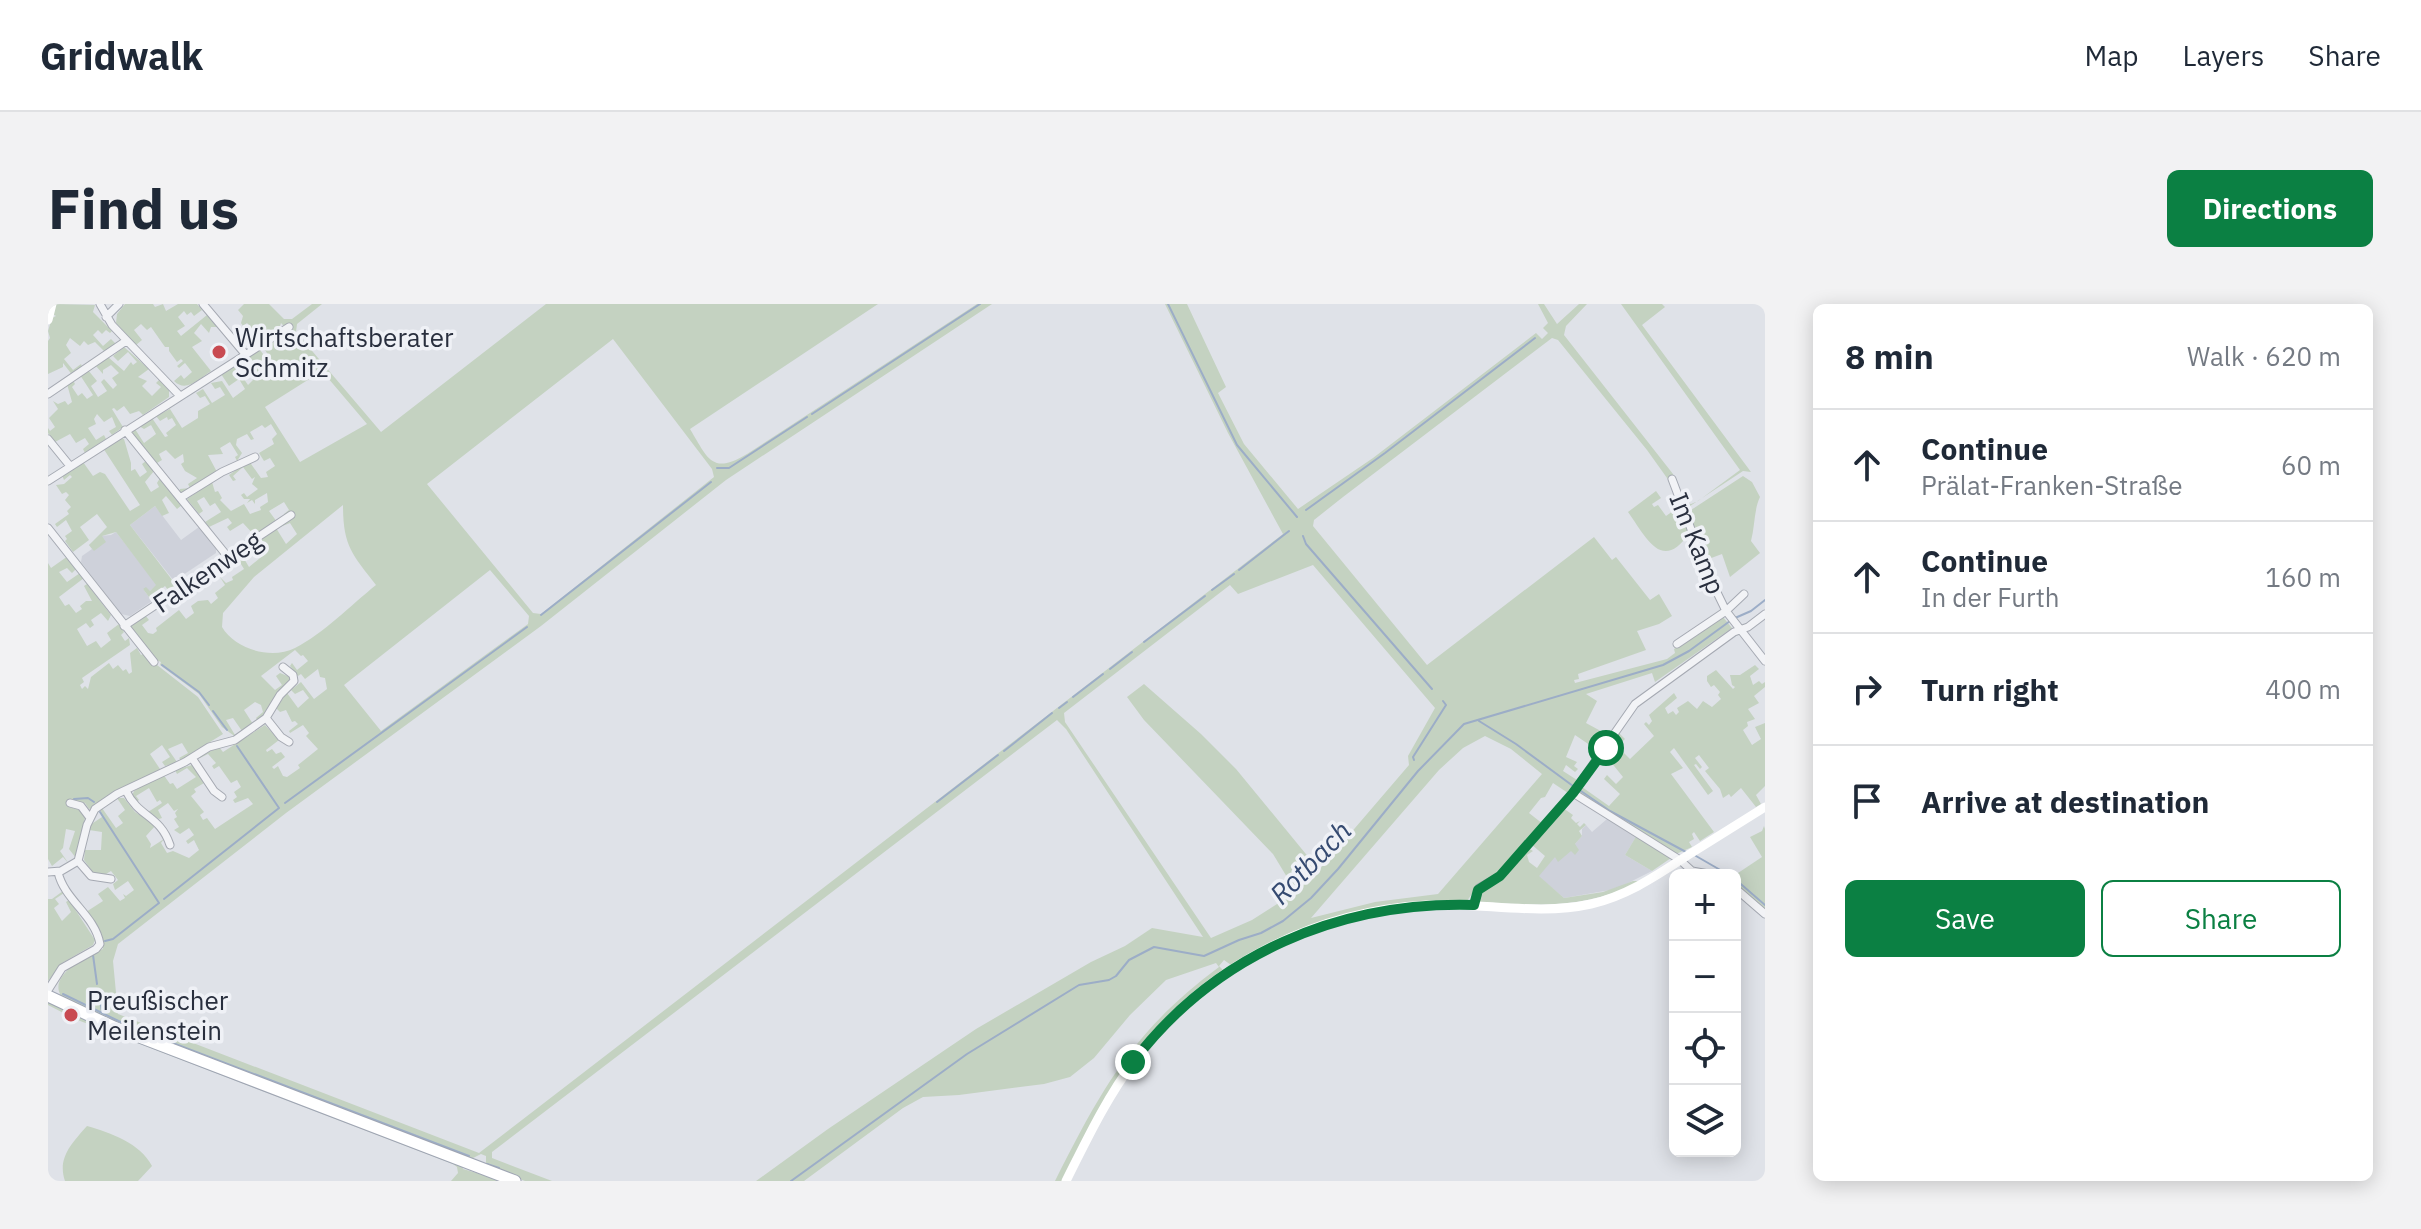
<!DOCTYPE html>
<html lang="en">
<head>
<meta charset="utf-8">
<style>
  body { margin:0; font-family:"IBM Plex Sans",sans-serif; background:#f2f2f3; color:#1f2937 }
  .controls { position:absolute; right:24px; bottom:24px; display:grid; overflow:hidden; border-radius:12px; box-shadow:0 4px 20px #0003 }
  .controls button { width:72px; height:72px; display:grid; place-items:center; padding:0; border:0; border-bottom:2px solid #e0e1e3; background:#fff; color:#1f2937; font:40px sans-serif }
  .stop { position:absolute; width:24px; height:24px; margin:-18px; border:6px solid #0b8043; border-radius:50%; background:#fff }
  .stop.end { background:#0b8043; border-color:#fff; box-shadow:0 2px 8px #0008 }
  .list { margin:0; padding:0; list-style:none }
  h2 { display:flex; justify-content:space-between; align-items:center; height:104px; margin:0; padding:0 32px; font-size:34px }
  h2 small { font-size:26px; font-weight:400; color:#747a83 }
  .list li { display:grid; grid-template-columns:52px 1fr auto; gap:24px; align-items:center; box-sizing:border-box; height:112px; padding:0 32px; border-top:2px solid #e0e1e3 }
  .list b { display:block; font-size:30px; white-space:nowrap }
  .list p { margin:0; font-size:26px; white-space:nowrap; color:#747a83 }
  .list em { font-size:26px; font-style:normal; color:#747a83 }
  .actions { display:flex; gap:16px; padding:24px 32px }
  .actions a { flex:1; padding:18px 0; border:2px solid #0b8043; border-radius:12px; text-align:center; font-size:28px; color:#0b8043 }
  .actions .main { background:#0b8043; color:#fff }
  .icon { flex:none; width:44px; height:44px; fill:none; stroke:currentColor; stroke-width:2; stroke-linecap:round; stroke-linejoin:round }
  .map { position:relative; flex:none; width:1717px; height:877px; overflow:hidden; border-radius:12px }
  header { display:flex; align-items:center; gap:48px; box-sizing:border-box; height:112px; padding:0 40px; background:#fff; border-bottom:2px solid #e0e1e3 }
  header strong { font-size:38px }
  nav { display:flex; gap:44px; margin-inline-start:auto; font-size:28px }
  .intro { display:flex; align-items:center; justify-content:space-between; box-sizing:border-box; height:192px; padding:0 48px }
  h1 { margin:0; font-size:56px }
  .button { padding:20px 36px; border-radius:12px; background:#0b8043; color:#fff; font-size:28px; font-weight:700 }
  main { display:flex; gap:48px; padding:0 48px }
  aside { flex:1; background:#fff; border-radius:12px; box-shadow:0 4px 20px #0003 }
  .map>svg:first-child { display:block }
</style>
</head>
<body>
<header>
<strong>Gridwalk</strong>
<nav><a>Map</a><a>Layers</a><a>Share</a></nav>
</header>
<div class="intro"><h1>Find us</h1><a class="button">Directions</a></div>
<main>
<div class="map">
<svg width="1717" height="877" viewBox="0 0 1717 877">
  <rect width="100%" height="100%" fill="#dfe2e8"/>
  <path fill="#ced1da" d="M107,202L133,236L151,223L168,245V249L126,277L82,221Z
    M68,228L109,281L102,287L95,285L104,297L82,312L73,310L33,258L34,252L44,245L41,241L53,232L63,231Z
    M1559,515L1588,533L1577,551L1604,567L1568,585L1516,594L1490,572L1507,552L1527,540L1534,532V525L1538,521L1544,528Z"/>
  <path fill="#c4d2c1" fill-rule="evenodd" d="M7,0L47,1L45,8L64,27L62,29L58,26L54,30L50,26L45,31L55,42L63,35L68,40L58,49L47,38L40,41L36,37L32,42L22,34L18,41L23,49L16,55L25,66L33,60L35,65L25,72L15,59V63L0,70V37L2,34L0,27L4,14L8,12L5,10Z
    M77,0H105L107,3L115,0L118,7L130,0H149L154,6L146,12L143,8L139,11L136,7L130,13L137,22L129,27L133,32L159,11L170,23H163L161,29L153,20L146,29L154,37L144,43L163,67C151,75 138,89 126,77L133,71L136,75L144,68L137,59L131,64L129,62L135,57L133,55L129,58L121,47V43H117L103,23L99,26L93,20L86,26L94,36L88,41L68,19L69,10Z
    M196,0H221L236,15H244L264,0H274L249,20L248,28L333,128L498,0H830L642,125C660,155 664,171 699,150L929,0H944L678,176L493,322L238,509L70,640L65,657L70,710L431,849L1235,230L1180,129L1117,0H1139L1178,83L1170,89L1196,140L1250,205L1325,154L1488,29L1494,35L1500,29L1495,24L1500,19L1490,0H1496L1509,20L1531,0H1539L1518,22L1516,31L1625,170L1638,199L1643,200L1650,197L1692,166L1573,0H1614L1617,3L1594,21L1703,168L1695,167L1642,202H1639L1599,146L1510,36L1504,34L1295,193L1266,216L1265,222L1379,361L1546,233L1564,256L1568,253L1602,296L1611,290L1624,312L1611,320L1589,327L1598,346L1530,370L1531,375L1526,376L1527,379L1619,355L1627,349L1626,345L1675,313L1684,324L1607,378L1604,369L1538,390L1549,397L1538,419L1562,432L1552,448L1527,431L1518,453L1529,458L1526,462L1530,465L1527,468L1518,461L1515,467L1529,476L1520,489L1505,479L1497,493L1493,494L1481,509L1495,520L1450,571L1430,581L1419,597L1311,608L1183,661L1176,656L1171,662L1175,666L1108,725L1014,877H1007C1054,784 1085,727 1171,663L1168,659L1118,676L1082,711L1046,754L1022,773L996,780L911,791L875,793L855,804L756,877H708L780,825L928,725L1043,658L1077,642L1104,624L1155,633L1018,425L1009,416L444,848V854L504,877H477L441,863L438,861V852L433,850L423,855L78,724L13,692C0,671 39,651 55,645L53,632L38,608L55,597L50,590L60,583L72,597L77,594L75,590L78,592L86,586L80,577L67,586L65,580L70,576L63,567L58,570H46L36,556L37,546H53L54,528L41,526L42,521L54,513L52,505L54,504L68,524L75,519L70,512L77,506L69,494H76L87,508L108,521L98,532L103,540L102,544L116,535L113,539L119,549L125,547L141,554L151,546L146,536L140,540L138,537L146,531L141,524L132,530L126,526L131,523L126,515L129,513L127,509L130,505L126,507L120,499L110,506L114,514L111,515L100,508L114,499L112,496L109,498L101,484L88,492L91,496L88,498L84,492L86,487L108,473L111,475L110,472L115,470L122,480L125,479L129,485L148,473L139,464L129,470L127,466L144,461L156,479L146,485L148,488L143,492L156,508L152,511L155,516L159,514L167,525L205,500L200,494L187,499L185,496L189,493L186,488L193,483L189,476L183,479L171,462L166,465L164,462L168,459L160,450L152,454V452L171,443L175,448L217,421L231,436L218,446L219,448L224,445L228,450L233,448L237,453L224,463L226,465L230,462L235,472L239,473L252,464L250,461L270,445L258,432L261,429L255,421L242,429L241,427L250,420L247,417L244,418L238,406L232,408L228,404L239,389L250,404L261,394L255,386L247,390L243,386L253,378L266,395L279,385L277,374L272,373L270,365L257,375L253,370L250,372L242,362L244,359L249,366L260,357L255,351L253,352L247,346L213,372L227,386L234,381L228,372L232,369L242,373L243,376L218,411L210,417L208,414L215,408L213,401L207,398L196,406L205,420L194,427L185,414L178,416L187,431H185L174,423L151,390L112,361L113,358L106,355L81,322L97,311L101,316L94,321L100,329L105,330L109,327L108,324L131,306L138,315L146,309L143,302L150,297L160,296L163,300L170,294L167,289L177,281L172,273L178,279L185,276L184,273L196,265L188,252L190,251L192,255L195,253L201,263L217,250L209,237L228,224L238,240L249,230L242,219L232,223L238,212L236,210L241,206L236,198L221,207L229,218L207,232L195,219L182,227L179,223L184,219L180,214L161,223L157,218L173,208L167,199L162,202L156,193L149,197L155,207L151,210L139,195L164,178L167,188L170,187L174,194L172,196L183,207L196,200L202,210L213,206L212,203L220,198L219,189L207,196V200L204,196L199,199L202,195H196L193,191L196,189L199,193L210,185L204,180L207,173L204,175L195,163L185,172L188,176L185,177L181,171L201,157L213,174L220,173L218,168L227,162L222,154L216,157L211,149L226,140L224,135L229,130L223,120L217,124L214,121L202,128L206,135L203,136L199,130L189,135L188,141L194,149L189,157L187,153L190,151L182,138L172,144L175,150L160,151L169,168L135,189H131L132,185L142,184L140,180L149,174L137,167L133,160L136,158L135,150L127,155L118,146L111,150L114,156L109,159L83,129L87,125L96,139L108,130L103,121L96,125L91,122L104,114L117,133L120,132L118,129L128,121L124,114L120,116L119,113L112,117L108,112L122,105L134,124L150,114V107L162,100L157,92L152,94L148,89L155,85L164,99L177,91L172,83L167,85L163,79L174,77L185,94L197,85L191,75L181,82L173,70L187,62L200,81L205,76L191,59L212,46L222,59L224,58L216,44L238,30H243L233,19L231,25L203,42L197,41L188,28L192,25L202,36L212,27L209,24L206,27L199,19L195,22L193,19L195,12L190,6ZM565,35L664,165L666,173L493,310L485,309L379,180ZM274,67L319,120L252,158L217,103ZM295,201C295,242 304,250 328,281C303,301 275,330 247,344C223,356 187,345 174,323L175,309L206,273ZM1265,261L1387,404L1360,452L1361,461L1271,566L1188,465L1153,430L1096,380L1079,393L1096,416L1225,550L1248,588L1204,616L1163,634L1017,418L1016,409L1182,281L1190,290ZM442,266L481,312L480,320L333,427L296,381ZM1437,432L1463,445L1494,470L1390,590L1327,598L1263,614L1391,466L1415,444Z
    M76,43L101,65L90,73L99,77L94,82L104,92L113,83L108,79L111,76L121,86V93L95,111L91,107L82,110L76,102L69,107L66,104L64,105L75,123L64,131L61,127L68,123L64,113L56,118L49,110L46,115L48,120L40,124L48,136L56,131L58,135L37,149L35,145L41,140L37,134L28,139L22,130L7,138L0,129V124L2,127L7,123L1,114L10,105L5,97L10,100L17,97L20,101L24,98L19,80L25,76L27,80L24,83L30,92L34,89L39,95L45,91L32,71L40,66L49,77L43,82L50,93L59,87L53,78L56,75L65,85L69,81L64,74L71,69L63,61L55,66V70L47,61L60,53L76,67L83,58L85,61L89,58L80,48L70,57L65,52Z
    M70,134L76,135L83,159V167L87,165L92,173L99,168L94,160L98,157L106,167L97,178L103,188L111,183L109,179L112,174L134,201L129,205L118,192L114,196L121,209L114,212L107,202L82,221L128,281L120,286L117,282L112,286L114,290L104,297L95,285L98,283L102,287L108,281L68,228L54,232L58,238L46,247L41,241L59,223L49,210L32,223L41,236L25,248L17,237L19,235L17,232L24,227L18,216L9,223L7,220L21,210L19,207L23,203L17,196L21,191L18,188L14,190L8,181L16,180L24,173L22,171L16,176L14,171L35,158L45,172L52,168L57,170L82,207L92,201L55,144Z
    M1695,172L1704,178L1712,193C1706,205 1707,222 1703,237L1712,249L1682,273L1674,250L1658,256L1642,211L1643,206Z
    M1608,187L1613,194L1604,200L1606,203L1610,201L1618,212L1632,202L1642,228C1614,270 1598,233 1580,208Z
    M20,252L29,264L24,269L19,264L11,268L19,278L32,269L36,274L11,293L17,302L21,300L28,309L34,305L32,302L38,297H44L36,282L39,280L63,311L60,317L53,309L43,316L46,321L42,324L38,319L29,325L39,342L48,337L53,344L63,336L59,329L71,320L76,328L73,331L77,337L81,334L82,341L34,374L36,378L32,381L34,385L37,382L40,385L43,373L61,359L65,365L70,361L75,367L78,365L81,370L84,368L82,349L89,344L93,351L95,350L150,393L175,430L133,456L131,454L140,449L134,439L120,445L129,458L117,462L114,458L122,453L114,441L102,450L112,465L41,505L37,499L23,496L21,503L32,506L37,514L29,551L28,554L21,545L27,527L18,525L15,544L12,547L21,560L15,553L4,562L0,555V259L3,264Z
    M1707,361L1711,365L1702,372L1705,381L1711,377L1714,380L1717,378V383L1706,392L1711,399L1700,405L1707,415L1699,418L1700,422L1695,426L1704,441L1713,435L1707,423L1717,419V482L1708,491L1713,500L1708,503L1693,484L1683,493L1681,490L1675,494L1672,485L1657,467L1661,464L1651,451L1647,454L1654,463L1652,465L1648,460L1646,461L1665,487L1660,491L1626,444L1622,448L1635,464L1623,470L1666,528L1652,537L1646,528L1644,530L1646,535L1641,538L1644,543L1628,550L1530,489L1534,483L1561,502L1572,490L1556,475L1559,471L1568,480L1575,473L1558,452L1571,429L1577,435L1569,442L1582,455L1606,432L1596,420L1598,418L1601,421L1604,417L1601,411L1626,389L1629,394L1617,404L1620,410L1625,407L1628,411L1631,408L1629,404L1640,397L1649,405L1655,397L1664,403L1673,395L1670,391L1672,388L1666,381L1663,383L1659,377V372L1668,366L1685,385L1687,383L1684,381L1682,371H1692Z
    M1515,504L1525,511L1523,514L1528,519L1532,517L1529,520L1532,523L1536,519L1538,521L1531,527L1534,532L1527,540L1531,546L1527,551L1523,547L1510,558L1507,553L1491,572L1516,594L1555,588L1585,577H1594C1537,605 1494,602 1432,598V588L1480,544L1485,547L1479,551L1481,558L1489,564L1497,552L1483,540Z
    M1716,522L1717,525V608L1687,582V571L1714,553L1702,533L1714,527Z
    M1589,531L1623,554L1604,567L1577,551Z
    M15,587L16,589L7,595L11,600L6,604L14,617L23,608L18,598L21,596L47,636L45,641L14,659L0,677V595H4Z
    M0,697L414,861L415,865L456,877H403L410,869L409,863L405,860L27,715L0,701Z
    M39,822C63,829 92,839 104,862L90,877H17C9,854 24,839 39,822Z"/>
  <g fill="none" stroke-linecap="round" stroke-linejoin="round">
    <path stroke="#9cadc7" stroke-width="2" d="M1120,0L1189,141L1249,213
      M764,110L932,0
      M669,164H681L759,113
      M1258,206L1337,149L1487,34
      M1255,232L1258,240L1384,385
      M1191,266L1241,227
      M1164,286L1186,270
      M493,311L663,178
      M1687,314L1703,307L1717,296
      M1096,338L1157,292
      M114,361L151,388L161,401
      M1062,365L1084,348
      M1025,393L1055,370
      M1011,404L1019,398
      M165,407L179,426
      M1431,417L1468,440L1525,482
      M956,447L1004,409
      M1366,456L1365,453L1398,401L1395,397
      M1530,485L1562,507L1638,548
      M26,495L40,494L46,498
      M889,498L950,451
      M237,499L479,323
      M52,508L111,599L65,635L57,637
      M1648,552L1681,571
      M1687,575L1717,601
      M116,595L231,504L189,442
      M45,651L49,680
      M15,690L83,723L421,852
      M52,694L54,708
      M439,860L451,864
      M743,877L919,750L1031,681L1061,676L1068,672L1081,656L1106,643L1156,652L1191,636L1213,629L1235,617L1263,594L1290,565L1370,467L1416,420L1615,361L1641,347L1682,317"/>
    <g stroke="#a5a9b2" stroke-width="9">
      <path id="street" d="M52,0L64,21L132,92
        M155,0L198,51
        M58,13L71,0
        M0,90L78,37
        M77,126L180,253
        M0,135L22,162
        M1624,175L1660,270L1678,307L1717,357
        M0,177L241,23
        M132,194L174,168L207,153
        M0,224L106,358
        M76,322L243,211
        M1629,340L1678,307L1696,290
        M218,414L233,433L241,438
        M144,454L166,487L174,493
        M78,487C91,514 112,511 122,541
        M1525,489L1632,556L1644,567L1666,571
        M22,499L33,502L42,514
        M30,557L43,572L63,575
        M0,568L13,567L30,557L39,521L47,505L69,490L137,458L161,443L187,436L218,414L232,391L246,377L245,371L235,363
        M1687,584L1717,610
        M1426,601L1431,584L1452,572L1525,489L1587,400L1686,328L1700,323L1717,310
        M0,686L14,664L48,645L52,640C47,611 16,596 10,568"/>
    </g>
    <g stroke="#9fa5b3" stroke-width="13">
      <path id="primary" d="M0,692L68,724L467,877"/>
    </g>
    <use href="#street" stroke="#f2f3f6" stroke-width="7"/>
    <path stroke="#fff" stroke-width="9" d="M0,16L4,0
      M1018,877C1039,835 1059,793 1087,756C1155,664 1265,607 1379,601C1433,598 1489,612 1543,600C1582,591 1612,569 1645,548C1669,533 1693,518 1717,503"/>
    <use href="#primary" stroke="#fff" stroke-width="11"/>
  </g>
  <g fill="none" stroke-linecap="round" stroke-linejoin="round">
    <path stroke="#0b8043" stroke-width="10" d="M1085,758C1167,650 1292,597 1426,601L1430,586L1452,572L1525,489L1558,444"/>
  </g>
  <g fill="#c84a51" stroke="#eff1f6" stroke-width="3">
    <circle cx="171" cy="48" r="8"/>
    <circle cx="23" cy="711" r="8"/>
  </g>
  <g text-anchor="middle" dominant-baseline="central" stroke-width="7" stroke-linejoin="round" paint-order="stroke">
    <g font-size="26" fill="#292f3e" stroke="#eff1f6" text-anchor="start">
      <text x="187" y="33">Wirtschaftsberater<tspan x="187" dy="30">Schmitz</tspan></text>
      <text x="39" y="696">Preußischer<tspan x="39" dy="30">Meilenstein</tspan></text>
    </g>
    <g font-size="26" fill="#292f3e" stroke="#eff1f6">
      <text transform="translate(1650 239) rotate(68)">Im Kamp</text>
      <text transform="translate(159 267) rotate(-34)">Falkenweg</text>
    </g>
    <g font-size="28" font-style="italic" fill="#354a71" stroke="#eff1f6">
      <text transform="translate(1262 558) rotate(-46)">Rotbach</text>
    </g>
  </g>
</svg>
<div class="controls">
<button>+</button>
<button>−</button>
<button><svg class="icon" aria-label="locate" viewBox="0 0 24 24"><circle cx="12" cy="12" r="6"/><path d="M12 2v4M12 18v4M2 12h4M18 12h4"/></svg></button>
<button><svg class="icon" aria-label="layers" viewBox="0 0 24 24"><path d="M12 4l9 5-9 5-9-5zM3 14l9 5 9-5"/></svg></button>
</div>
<div class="stop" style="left:1558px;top:444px"></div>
<div class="stop end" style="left:1085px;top:758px"></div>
</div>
<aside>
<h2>8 min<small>Walk · 620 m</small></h2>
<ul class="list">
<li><svg class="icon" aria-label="ahead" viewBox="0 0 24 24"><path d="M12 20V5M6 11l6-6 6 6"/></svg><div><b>Continue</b><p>Prälat-Franken-Straße</p></div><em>60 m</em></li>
<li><svg class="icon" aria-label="ahead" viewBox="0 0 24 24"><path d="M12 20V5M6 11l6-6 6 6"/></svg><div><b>Continue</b><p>In der Furth</p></div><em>160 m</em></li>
<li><svg class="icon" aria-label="right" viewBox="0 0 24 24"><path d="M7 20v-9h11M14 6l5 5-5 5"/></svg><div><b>Turn right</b></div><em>400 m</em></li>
<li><svg class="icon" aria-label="arrive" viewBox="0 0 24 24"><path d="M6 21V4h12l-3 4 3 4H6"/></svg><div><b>Arrive at destination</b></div></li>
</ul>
<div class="actions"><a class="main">Save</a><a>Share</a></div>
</aside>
</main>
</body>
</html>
